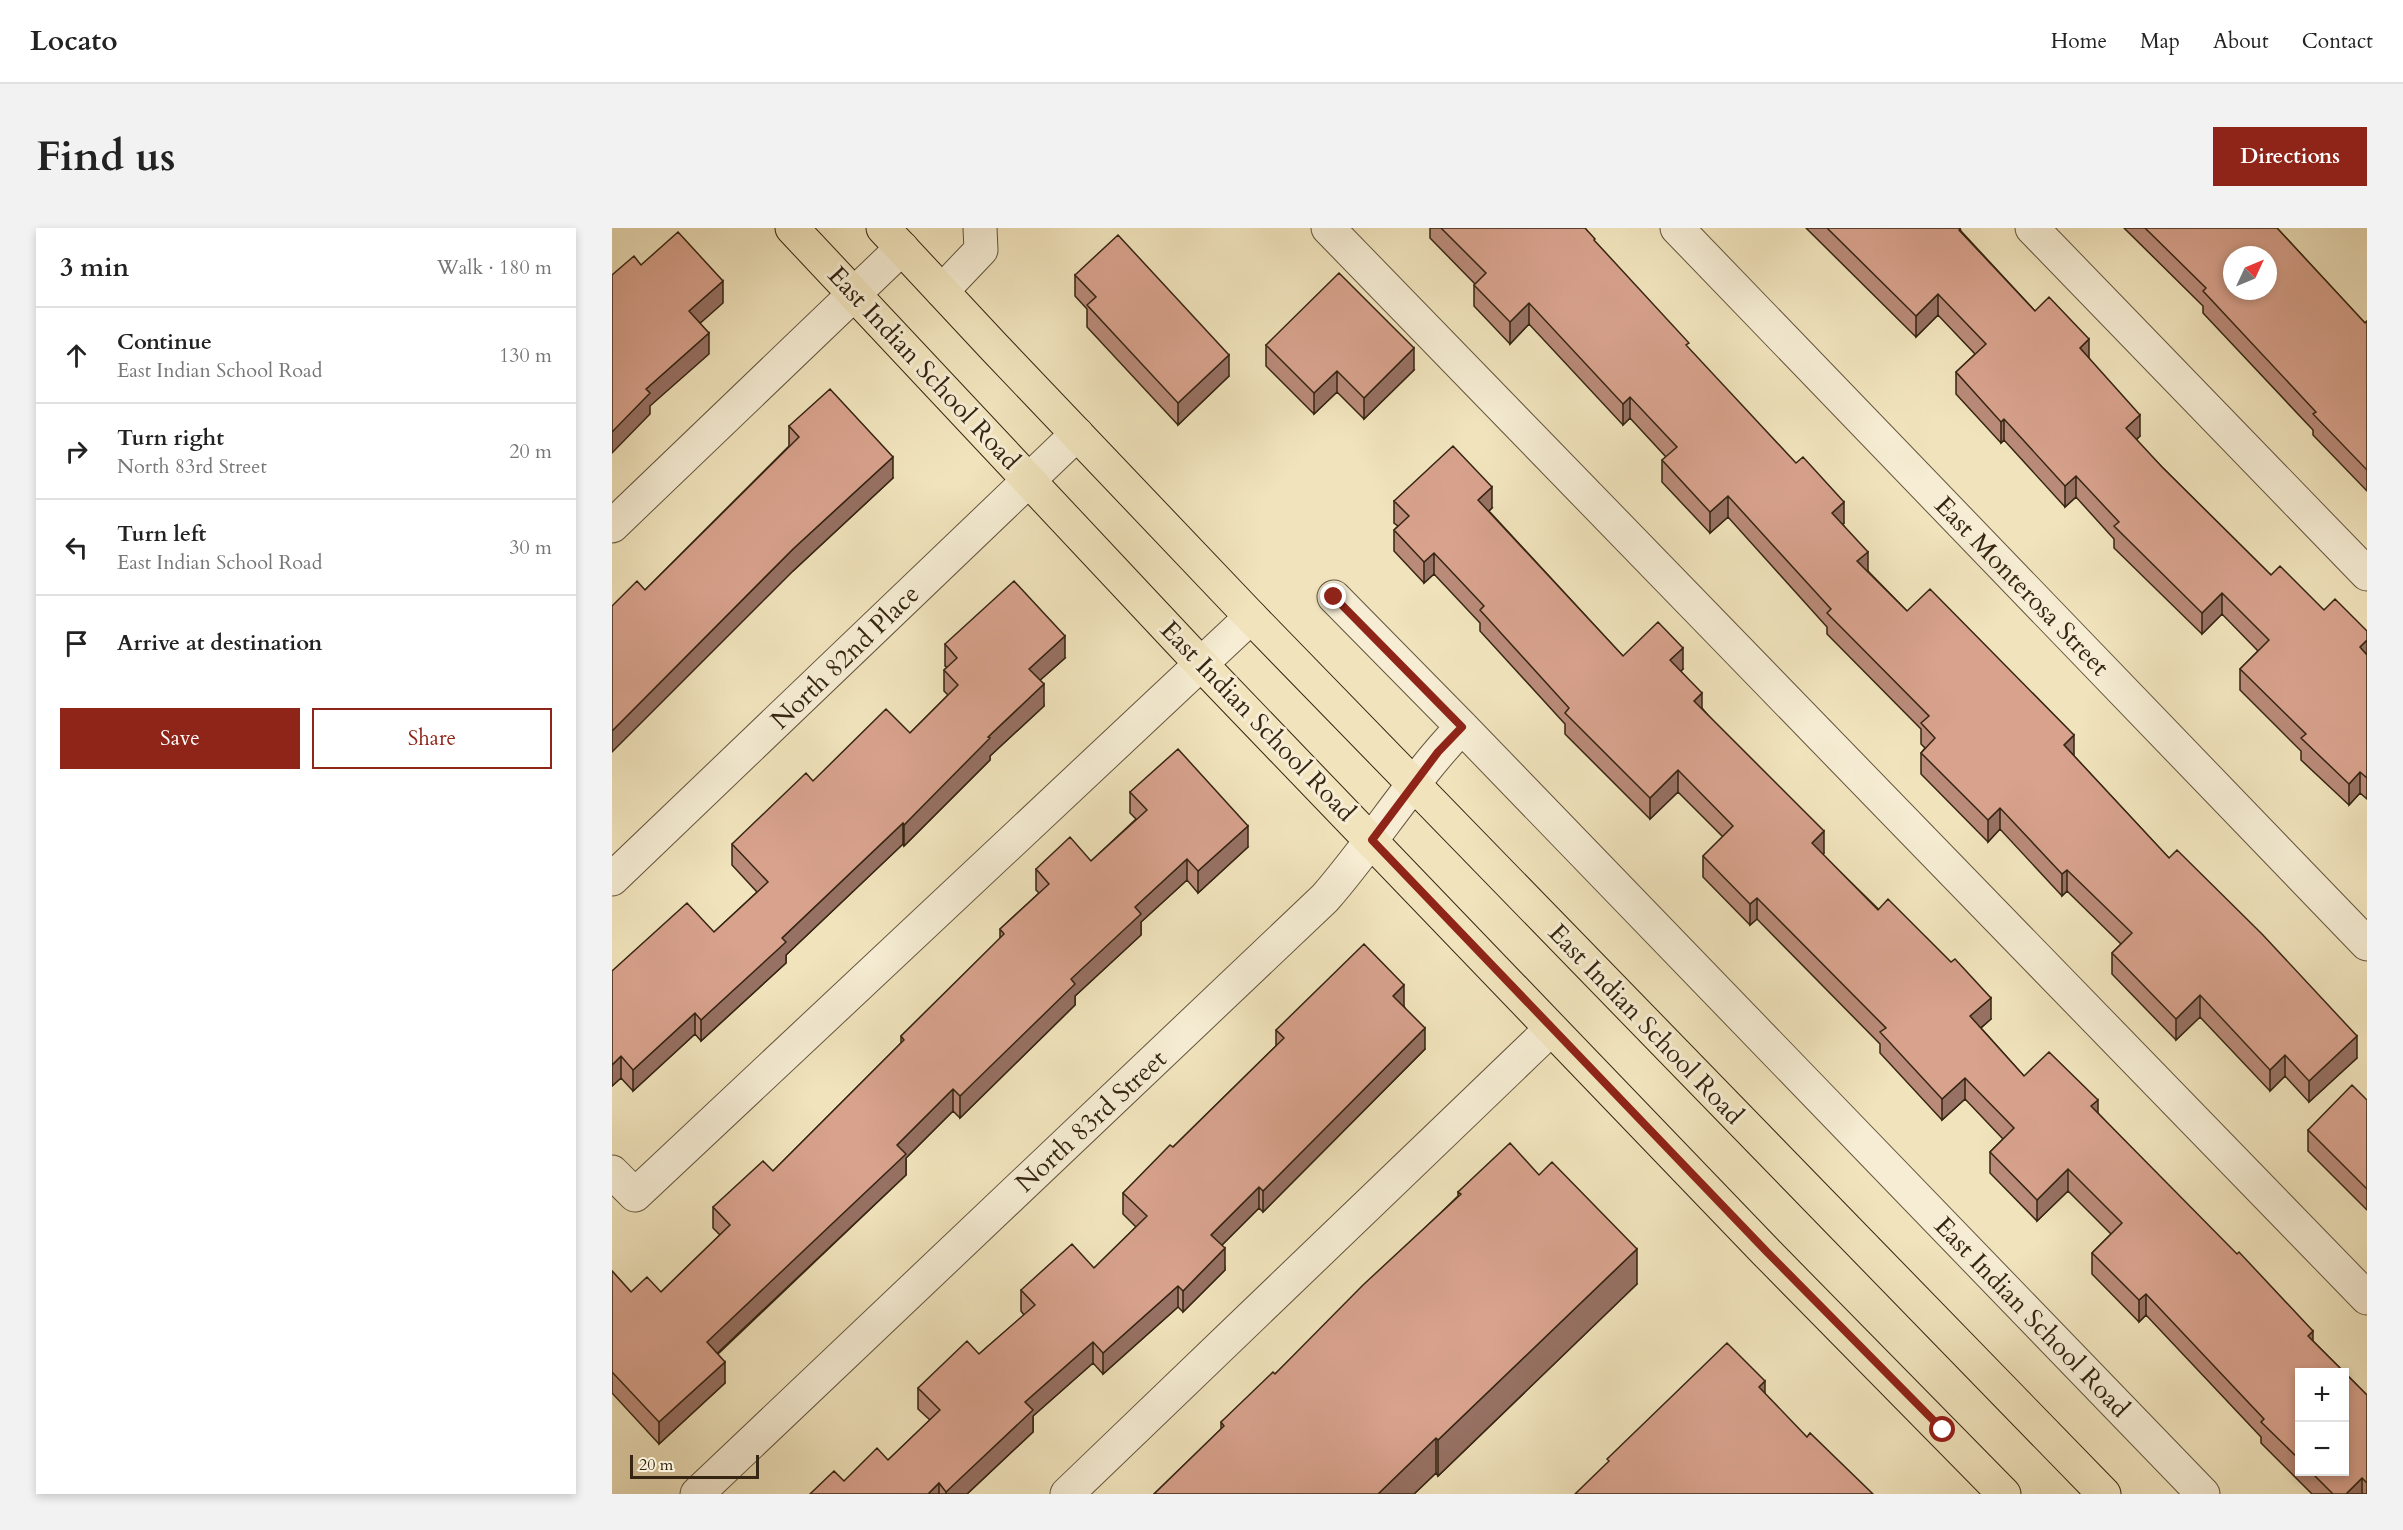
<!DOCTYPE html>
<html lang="en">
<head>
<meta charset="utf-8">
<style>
  body { margin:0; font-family:Cardo,serif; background:#f2f2f2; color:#222 }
  .controls { position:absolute; right:18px; bottom:18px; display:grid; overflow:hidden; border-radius:0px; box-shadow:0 3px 9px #0003 }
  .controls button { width:54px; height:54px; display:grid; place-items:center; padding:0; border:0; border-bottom:2px solid #e0e0e0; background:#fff; color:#222; font:30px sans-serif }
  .compass { position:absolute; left:1611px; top:18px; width:54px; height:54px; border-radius:50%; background:#fff; box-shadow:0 3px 9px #0003; rotate:46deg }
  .scale { position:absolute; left:18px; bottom:15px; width:129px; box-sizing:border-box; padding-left:6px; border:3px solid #352512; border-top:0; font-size:16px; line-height:21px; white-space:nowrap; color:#352512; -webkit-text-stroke:4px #f6edd4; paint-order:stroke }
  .stop { position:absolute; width:18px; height:18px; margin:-14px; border:4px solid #8f2418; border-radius:50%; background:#fff }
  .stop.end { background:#8f2418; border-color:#fff; box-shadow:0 2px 6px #0008 }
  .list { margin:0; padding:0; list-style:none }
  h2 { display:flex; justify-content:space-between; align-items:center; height:78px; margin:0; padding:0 24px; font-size:26px }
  h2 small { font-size:20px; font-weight:400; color:#767676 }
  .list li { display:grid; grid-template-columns:39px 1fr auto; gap:18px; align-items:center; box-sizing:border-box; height:96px; padding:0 24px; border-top:2px solid #e0e0e0 }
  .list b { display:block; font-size:22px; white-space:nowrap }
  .list p { margin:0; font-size:20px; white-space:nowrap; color:#767676 }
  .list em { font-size:20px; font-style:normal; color:#767676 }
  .actions { display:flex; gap:12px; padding:18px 24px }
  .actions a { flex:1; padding:14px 0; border:2px solid #8f2418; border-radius:0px; text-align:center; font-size:21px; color:#8f2418 }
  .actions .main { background:#8f2418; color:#fff }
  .icon { flex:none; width:33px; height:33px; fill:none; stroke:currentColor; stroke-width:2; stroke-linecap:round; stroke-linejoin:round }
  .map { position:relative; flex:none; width:1755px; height:1266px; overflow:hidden; border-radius:0px }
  header { display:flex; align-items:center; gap:36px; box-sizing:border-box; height:84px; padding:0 30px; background:#fff; border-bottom:2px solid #e0e0e0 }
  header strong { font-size:28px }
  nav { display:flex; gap:33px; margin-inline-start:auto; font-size:21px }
  .intro { display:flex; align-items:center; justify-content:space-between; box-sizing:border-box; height:144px; padding:0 36px }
  h1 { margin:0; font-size:42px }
  .button { padding:15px 27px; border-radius:0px; background:#8f2418; color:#fff; font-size:21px; font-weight:700 }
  main { display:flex; gap:36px; padding:0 36px }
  aside { flex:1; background:#fff; border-radius:0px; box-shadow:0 3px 9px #0003 }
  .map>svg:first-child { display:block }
</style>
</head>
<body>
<header>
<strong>Locato</strong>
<nav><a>Home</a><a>Map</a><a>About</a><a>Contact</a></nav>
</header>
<div class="intro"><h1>Find us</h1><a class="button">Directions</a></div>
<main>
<aside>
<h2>3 min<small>Walk · 180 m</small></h2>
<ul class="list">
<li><svg class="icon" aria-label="ahead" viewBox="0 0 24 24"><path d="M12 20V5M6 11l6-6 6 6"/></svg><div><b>Continue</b><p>East Indian School Road</p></div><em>130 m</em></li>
<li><svg class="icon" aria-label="right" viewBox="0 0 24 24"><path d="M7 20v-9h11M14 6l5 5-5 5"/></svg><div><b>Turn right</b><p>North 83rd Street</p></div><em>20 m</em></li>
<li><svg class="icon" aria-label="left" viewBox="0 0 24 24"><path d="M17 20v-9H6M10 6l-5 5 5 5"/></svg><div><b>Turn left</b><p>East Indian School Road</p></div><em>30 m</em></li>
<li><svg class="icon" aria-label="arrive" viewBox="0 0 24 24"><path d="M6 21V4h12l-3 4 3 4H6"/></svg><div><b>Arrive at destination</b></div></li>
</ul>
<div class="actions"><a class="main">Save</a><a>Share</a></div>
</aside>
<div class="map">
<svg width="1755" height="1266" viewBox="0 0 1755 1266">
  <rect width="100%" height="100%" fill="#f1e4bd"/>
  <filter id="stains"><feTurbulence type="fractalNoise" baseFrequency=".00333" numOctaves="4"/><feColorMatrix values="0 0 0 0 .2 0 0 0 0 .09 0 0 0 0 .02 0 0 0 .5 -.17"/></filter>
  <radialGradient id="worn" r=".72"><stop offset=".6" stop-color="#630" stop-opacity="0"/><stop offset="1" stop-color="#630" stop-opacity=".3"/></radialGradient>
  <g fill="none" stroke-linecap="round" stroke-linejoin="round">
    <g stroke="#64553d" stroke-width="35">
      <path id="minor" d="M716,0L1755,1070
        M1065,0L1755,716
        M1420,0L1755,346
        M330,63L369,22L368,0
        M0,298L290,20
        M722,369L850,499L1591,1266
        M0,651L465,206
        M0,944L23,967L639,389
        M85,1266L713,670C761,615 800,551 850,499
        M455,1266L939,801"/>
    </g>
    <g stroke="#352512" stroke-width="35">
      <path id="major" d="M180,0L589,436L1155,1025L1392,1266
        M271,0L382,119L639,389L1492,1266"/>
    </g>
    <use href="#minor" stroke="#f6edd4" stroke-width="33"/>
    <use href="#major" stroke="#f1e4bd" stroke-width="33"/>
  </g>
  <path fill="#ba8b79" stroke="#352512" stroke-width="1.5" fill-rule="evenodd" d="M818,0H973L983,14L1077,121L1232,295L1231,296L1256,343L1295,383L1462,528L1557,630L1745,830L1697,874L1673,848L1658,863L1588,789L1564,812L1500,746V725L1509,716L1455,663L1450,668L1388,601L1376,614L1309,546V525L1313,520L1309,516V501L1215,406V399L1116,289L1098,305L1050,254V232L1054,229L1018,190L1011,197L917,96L898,116L862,78V57L863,56L818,10Z
    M1194,0H1348L1349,3L1423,83L1477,130L1528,208L1524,212L1550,239L1659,347L1712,382L1755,403V571L1748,565L1737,577L1689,532V523L1628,462V441L1646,423L1610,386L1590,406L1502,320V311L1464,269L1453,279L1392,212L1389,215L1344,166V144L1363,126L1326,87L1304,109Z
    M1512,0H1665L1753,95L1755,93V263L1701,207V202L1591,85V78Z
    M463,47L617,148L566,197L475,99V81L463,68Z
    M654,117L802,142L752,191L725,164L702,186L654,138Z
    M177,198L281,250L181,343L33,362L177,218Z
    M782,273L880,280L877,283L1011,428L1071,441L1069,443L1090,480L1212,625L1210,626L1379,791L1369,800L1412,848L1486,885L1701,1113L1755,1167V1266H1700L1649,1215V1209L1534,1087L1527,1094L1480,1046V1025L1499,1006L1456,963L1425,993L1378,945V924L1391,911L1353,871L1330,892L1268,825V816L1145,691L1138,697L1091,649V628L1111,609L1066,564L1038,591L953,506V496L868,403V395L822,346L812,355L782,323V302L786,298L782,295ZM1688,1144L1732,1244H1688Z
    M333,416L453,430L428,452L432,478L378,528V532L292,618L291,616L174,727V735L89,813L83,806L21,863L9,850L0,858V743L102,704L145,664L120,637V616L201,553L298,505L336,467L332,463V442L335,439L333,438Z
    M518,564L636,619L586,665L575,652L529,694V707L463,768V777L348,890L341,883L294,930V947L106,1126L113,1155L47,1216L0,1165V1043L19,1064H49L108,1007L101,1000V979L161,943L289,815V808L388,711V701L427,665L424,662V641L479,633L524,591L518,585Z
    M792,778L813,821L651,984L647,980L610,1017L613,1042L571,1084L566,1079L491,1146L481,1135L421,1188V1204L355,1266H198L232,1253L276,1232L318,1192L306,1181V1160L367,1126L412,1087L409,1083V1062L482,1040L524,999L511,986V965L561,919L664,818V802Z
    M1755,872V982L1696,923V902Z
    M846,964L1025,1056L826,1248L824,1245L802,1266H542L609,1201V1194L663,1146L846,968Z"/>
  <path fill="#977163" stroke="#352512" stroke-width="1.5" d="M111,53V75L77,105V83Z
    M1326,66V87L1304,109V88Z
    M917,75V96L898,116V94Z
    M97,105V126L38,178V186L0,225V204L34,161Z
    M1477,111V133L1468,120Z
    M802,120V142L752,191V170Z
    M617,127V148L566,197V175Z
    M725,143V164L702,186V165Z
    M1018,169V190L1011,197V176Z
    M1528,187V208L1514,221V200Z
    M1392,191V212L1389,215V194Z
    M281,229V250L181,343L0,524V503L181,321Z
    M1464,248V269L1453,279V258Z
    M880,259V280L866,293V272Z
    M1116,268V289L1098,305V284Z
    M1232,274V295L1220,306V285Z
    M1256,324V345L1245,333Z
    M822,325V346L812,355V334Z
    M1610,365V386L1590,406V385Z
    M453,408V430L417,462V441Z
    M1755,412V433L1748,419Z
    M1071,420V441L1058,453V432Z
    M432,456V478L378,528V532L292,618V597L376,509Z
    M1090,465V486L1082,473Z
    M1462,507V528L1452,517Z
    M1066,542V564L1038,591V570Z
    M1748,544V565L1737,577V556Z
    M1388,580V601L1376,614V592Z
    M291,595V616L174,727V735L89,813V792L170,710Z
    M636,598V619L586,665V643Z
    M1212,603V625L1200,637V615Z
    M575,631V652L529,694V707L463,768V777L348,890V868L523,679Z
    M1455,642V663L1450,668V646Z
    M1145,670V691L1138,697V676Z
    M792,757V778L781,789V768Z
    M1588,767V789L1564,812V791Z
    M1379,770V791L1358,809V788Z
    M83,785V806L21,863V842Z
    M813,800V821L651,984V963Z
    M1745,808V830L1697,874V853Z
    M1673,827V848L1658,863V842Z
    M9,828V850L0,858V837Z
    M1353,850V871L1330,892V871Z
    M341,861V883L294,930V947L95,1135V1114L285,917Z
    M1486,872V893L1479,878Z
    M1456,941V963L1425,993V972Z
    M647,959V980L599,1028V1007Z
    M613,1020V1042L571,1084V1063Z
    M1025,1021V1056L826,1248V1212Z
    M566,1058V1079L491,1146V1125Z
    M1534,1066V1087L1527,1094V1072Z
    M1701,1103V1125L1696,1108Z
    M481,1114V1135L421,1188V1204L355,1266H334V1264L413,1174Z
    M113,1134V1155L47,1216V1194Z
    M1153,1153V1187L1147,1159Z
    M824,1210V1245L802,1266H766Z
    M1750,1250V1266H1734Z
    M327,1255V1266H316Z"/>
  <path fill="#d8a28d" stroke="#352512" stroke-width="1.5" fill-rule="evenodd" d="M829,0H973L983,11L982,12L1077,115L1074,117L1184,235L1191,229L1232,274L1220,285L1256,324L1245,333L1295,383L1318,361L1462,507L1452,517L1557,630L1565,622L1650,706L1745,808L1697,853L1673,827L1658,842L1588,767L1564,791L1500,725L1520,705L1455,642L1450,646L1388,580L1376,592L1309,525L1323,510L1309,495L1317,488L1215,385L1219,381L1116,268L1098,284L1050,232L1065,219L1018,169L1011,176L917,75L898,94L862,57L874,45Z
    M1215,0H1348L1347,2L1423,83L1437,69L1477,111L1468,120L1528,187L1514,200L1550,239L1659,347L1668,338L1712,382L1723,371L1755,403V412L1748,419L1755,427V550L1748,544L1737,556L1689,510L1694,506L1628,441L1657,412L1610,365L1590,385L1502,298L1507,294L1464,248L1453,258L1392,191L1389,194L1344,144L1374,116L1326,66L1304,88Z
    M1533,0H1665L1753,95L1755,93V242L1701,186L1704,184L1591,63L1594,60ZM1620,27H1656V63H1620Z
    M66,4L111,53L77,83L97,105L34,161L38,165L0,204V47L22,28L29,37Z
    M506,7L617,127L566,175L475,77L484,69L463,47Z
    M727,45L802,120L752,170L725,143L702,165L654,117Z
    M218,161L281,229L181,321L0,503V378L25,353L33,362L187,209L177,198Z
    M841,218L880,259L866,272L1011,428L1046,394L1071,420L1058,432L1090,465L1082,473L1212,603L1200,615L1266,682L1276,671L1339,734L1343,731L1379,770L1358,788L1412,848L1437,824L1486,872L1479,878L1625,1026L1627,1024L1701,1103L1696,1108L1755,1167V1255L1750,1250L1734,1266H1721L1699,1244H1732V1144H1688V1232L1649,1194L1652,1191L1534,1066L1527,1072L1480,1025L1510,995L1456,941L1425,972L1378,924L1402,900L1353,850L1330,871L1268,804L1274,800L1145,670L1138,676L1091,628L1121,598L1066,542L1038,570L953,485L957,480L868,382L872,378L822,325L812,334L782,302L797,288L782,273Z
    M402,353L453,408L417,441L432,456L376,509L378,510L292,597L291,595L170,710L174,714L89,792L83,785L21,842L9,828L0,837V743L75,675L102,704L156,654L120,616L194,545L201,553L274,481L298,505L346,457L332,442L345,430L333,416Z
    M566,521L636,598L586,643L575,631L523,679L529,686L459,751L463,756L348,868L341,861L285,917L294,926L95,1114L113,1134L47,1194L0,1144V1043L19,1064L35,1049L49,1064L118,997L101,979L151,933L161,943L292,812L289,808L392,706L388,701L437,656L424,641L458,609L479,633L535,582L518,564Z
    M752,716L792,757L781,768L813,800L651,963L647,959L599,1007L613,1020L571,1063L566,1058L491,1125L481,1114L413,1174L421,1182L334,1264L327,1255L316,1266H198L222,1243L232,1253L265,1220L276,1232L328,1182L306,1160L355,1113L367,1126L423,1077L409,1062L460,1016L482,1040L535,988L511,965L558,917L561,919L672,810L664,802Z
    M1740,857L1755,872V961L1696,902Z
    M898,915L927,947L940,934L1025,1021L826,1212L824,1210L766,1266H542L612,1198L609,1194L661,1144L663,1146L751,1057L849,966L846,964Z
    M1115,1115L1153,1153L1147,1159L1195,1209L1198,1205L1261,1266H963L997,1233L995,1231Z"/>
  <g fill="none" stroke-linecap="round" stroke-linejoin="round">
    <path stroke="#8f2418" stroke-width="8" d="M722,369L850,499L826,524L760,612L1155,1024L1331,1202"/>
  </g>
  <g text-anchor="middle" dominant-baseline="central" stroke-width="6" stroke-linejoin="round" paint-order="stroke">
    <g font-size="26" fill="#352512" stroke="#f6edd4">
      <text transform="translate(312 140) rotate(47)">East Indian School Road</text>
      <text transform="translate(1410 358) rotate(46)">East Monterosa Street</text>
      <text transform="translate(233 429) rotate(-44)">North 82nd Place</text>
      <text transform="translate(646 493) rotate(46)">East Indian School Road</text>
      <text transform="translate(1034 796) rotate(46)">East Indian School Road</text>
      <text transform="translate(479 893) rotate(-43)">North 83rd Street</text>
      <text transform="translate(1420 1089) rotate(46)">East Indian School Road</text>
    </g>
  </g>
  <rect width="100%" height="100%" filter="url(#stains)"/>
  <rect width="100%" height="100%" fill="url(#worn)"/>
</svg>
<div class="controls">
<button>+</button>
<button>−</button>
</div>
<svg class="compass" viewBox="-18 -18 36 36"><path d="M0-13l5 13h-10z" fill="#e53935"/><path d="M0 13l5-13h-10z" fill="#767676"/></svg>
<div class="scale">20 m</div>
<div class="stop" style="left:1331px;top:1202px"></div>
<div class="stop end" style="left:722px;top:369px"></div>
</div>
</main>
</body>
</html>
